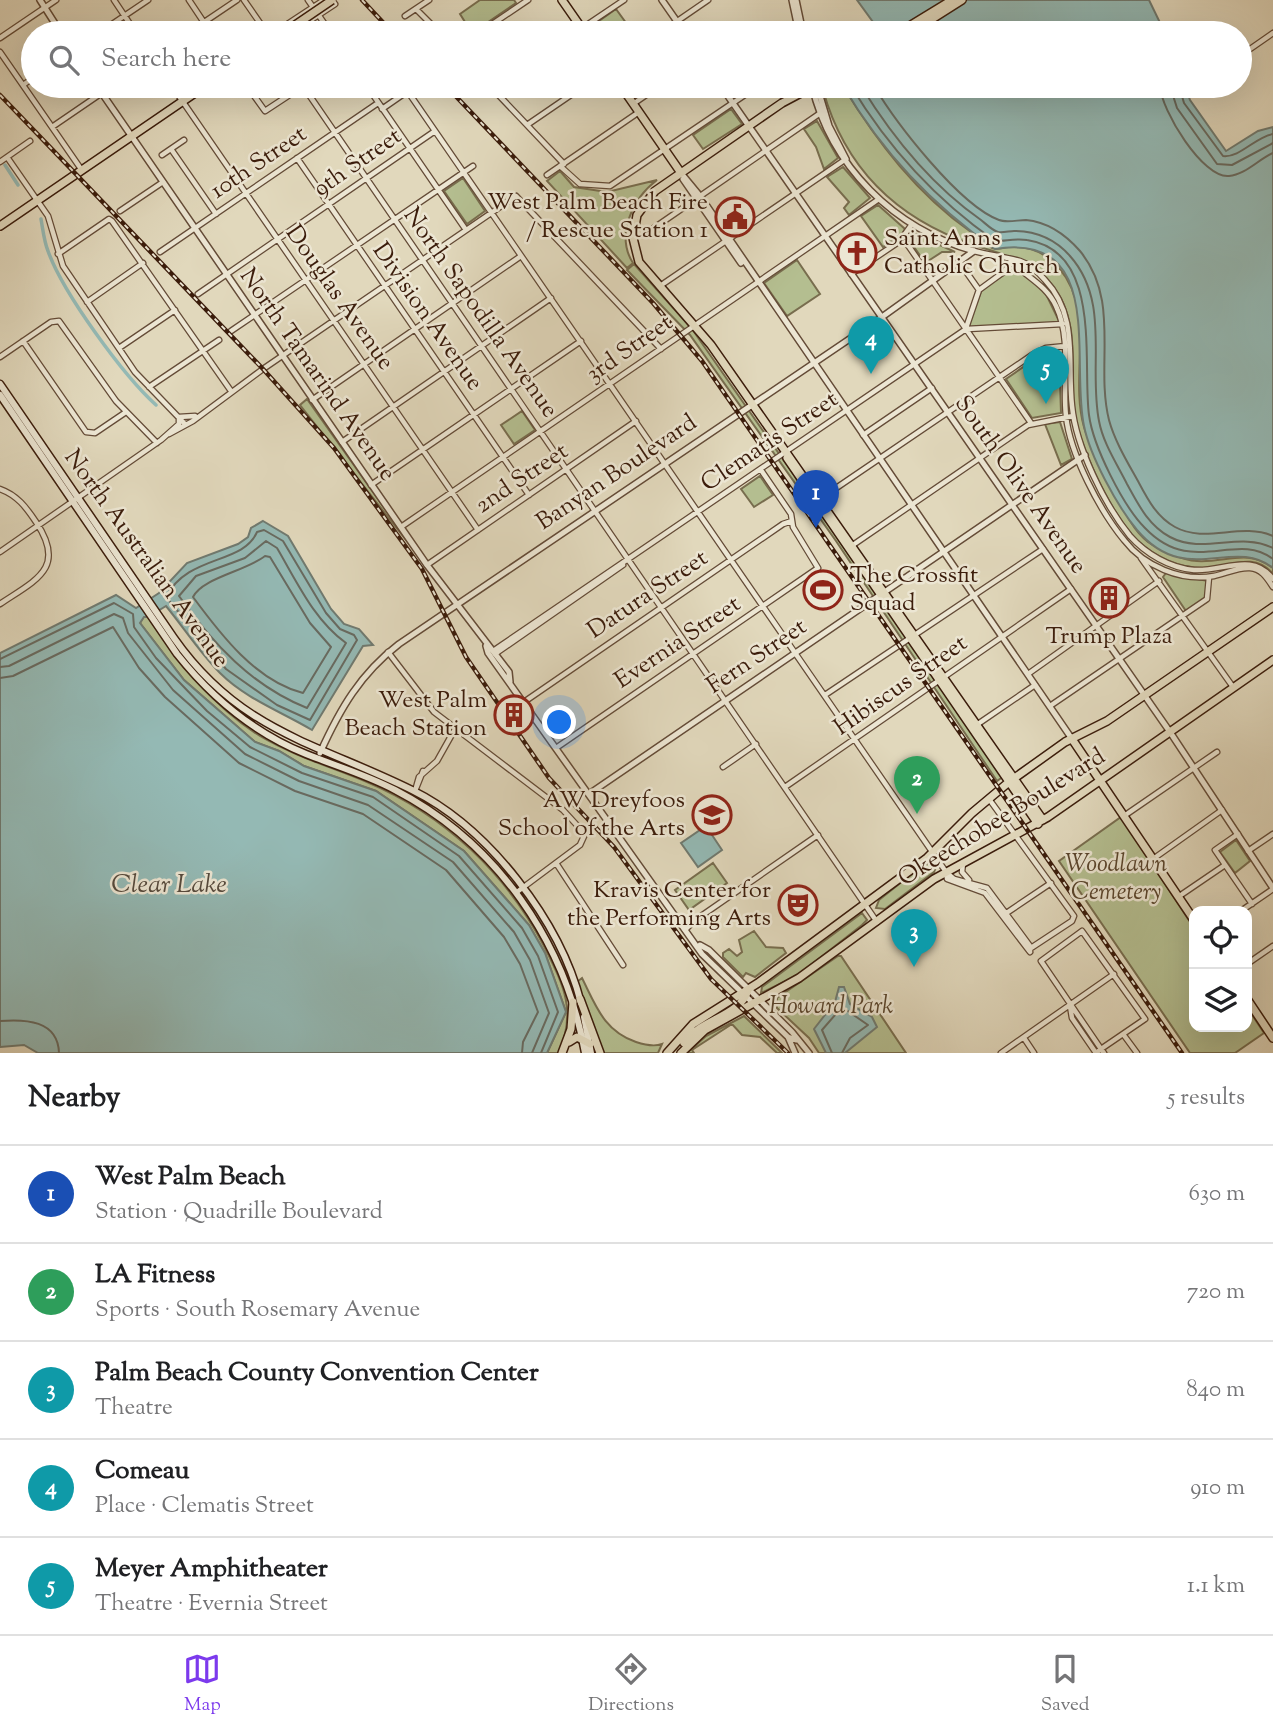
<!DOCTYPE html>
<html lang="en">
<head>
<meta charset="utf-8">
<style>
  body { margin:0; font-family:"Sorts Mill Goudy",serif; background:#f2f2f2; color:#202124 }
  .controls { position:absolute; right:21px; bottom:21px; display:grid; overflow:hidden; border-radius:14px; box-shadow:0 7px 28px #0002 }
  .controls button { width:63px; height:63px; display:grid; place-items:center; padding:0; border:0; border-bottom:2px solid #e0e0e0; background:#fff; color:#202124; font:35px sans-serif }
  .you { position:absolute; left:560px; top:723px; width:24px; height:24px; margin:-18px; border:5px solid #fff; border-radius:50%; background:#1a73e8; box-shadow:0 0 0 10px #1a73e833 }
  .badge { display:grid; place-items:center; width:46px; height:46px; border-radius:50%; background:#7c3aed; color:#fff; font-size:23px; font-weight:700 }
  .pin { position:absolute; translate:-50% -58px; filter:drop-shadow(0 2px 4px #0008) }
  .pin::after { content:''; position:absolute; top:37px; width:24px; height:21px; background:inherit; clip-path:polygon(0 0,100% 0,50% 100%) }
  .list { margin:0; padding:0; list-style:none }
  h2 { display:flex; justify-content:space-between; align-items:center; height:91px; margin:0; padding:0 28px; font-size:30px }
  h2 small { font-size:23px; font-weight:400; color:#757577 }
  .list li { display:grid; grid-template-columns:46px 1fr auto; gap:21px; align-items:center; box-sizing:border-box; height:98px; padding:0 28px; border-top:2px solid #e0e0e0 }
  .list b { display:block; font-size:26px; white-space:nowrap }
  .list p { margin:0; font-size:23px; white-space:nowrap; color:#757577 }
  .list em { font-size:23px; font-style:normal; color:#757577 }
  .icon { flex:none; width:38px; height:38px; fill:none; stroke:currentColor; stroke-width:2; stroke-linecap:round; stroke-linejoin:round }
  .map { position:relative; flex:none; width:1273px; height:1053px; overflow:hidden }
  .search { position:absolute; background:#fff; box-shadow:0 7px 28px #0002; left:21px; right:21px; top:21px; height:77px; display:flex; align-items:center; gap:18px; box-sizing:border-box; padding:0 24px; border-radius:38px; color:#757577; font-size:26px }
  .sheet { height:581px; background:#fff }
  nav { display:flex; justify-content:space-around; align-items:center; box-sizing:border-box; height:98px; border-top:2px solid #e0e0e0; background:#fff; font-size:19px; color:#757577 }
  nav a { display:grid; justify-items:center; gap:4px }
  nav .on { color:#7c3aed }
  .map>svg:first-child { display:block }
</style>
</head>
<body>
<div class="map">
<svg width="1273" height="1053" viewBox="0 0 1273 1053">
  <rect width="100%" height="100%" fill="#e1d8bc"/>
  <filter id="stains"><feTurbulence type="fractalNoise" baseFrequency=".00286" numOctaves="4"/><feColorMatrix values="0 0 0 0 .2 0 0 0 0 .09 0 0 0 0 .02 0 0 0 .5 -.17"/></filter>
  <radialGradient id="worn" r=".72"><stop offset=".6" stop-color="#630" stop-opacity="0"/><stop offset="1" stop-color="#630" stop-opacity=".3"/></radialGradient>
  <path fill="#b4be90" stroke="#786d4e" stroke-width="2" d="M480,0H514L516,3L472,33L460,14Z
    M616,9L629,27L620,33H592L589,28Z
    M825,86H843C877,142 917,194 971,232C978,237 985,244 992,248C997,250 1002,248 1008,247C1029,245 1045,252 1059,268C1097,312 1069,376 1084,427C1090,448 1104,469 1114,489C1123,507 1131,529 1148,542C1161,551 1182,560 1197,561C1226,563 1247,548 1273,568V574C1254,551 1229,567 1204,568C1179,568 1155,557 1137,540C1111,514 1078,444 1074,408C1070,366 1081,321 1052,285C1032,260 1003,255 974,245C897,219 845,169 823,90Z
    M731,109L742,124L703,149L693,135Z
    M817,121L838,158L824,169L816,147L804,129Z
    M843,167L870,198L849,215L844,208L849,202L827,177Z
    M560,171L574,187L607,192L657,180C633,198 615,235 633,263L627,268L547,181Z
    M463,178L485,211L467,224L444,191Z
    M878,205L905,229L902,234L883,247L861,216Z
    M914,233L955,252H942L925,263L910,241Z
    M797,260L820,294L787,316L764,283Z
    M634,264L692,329L974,733L1008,773L997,781L836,541L690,335L627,270Z
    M1015,268L1044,290L1060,323L970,329L968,326L982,289Z
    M1059,352L1061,413L1032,418L1006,379L1042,354Z
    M307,399L417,554L300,405Z
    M522,411L535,430L514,444L501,425Z
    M1060,422L1072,459L1061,465L1045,424Z
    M760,476L773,495L754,507L741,489Z
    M1166,573L1208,581L1205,598L1186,611L1163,577Z
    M144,616L148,617C180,663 213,707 260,736C294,756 331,767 367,782C445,815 507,874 545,948C565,988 576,1011 559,1053H547L566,1012L545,953L529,925L464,851L376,791L304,766L279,751L255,742L184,680L140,623Z
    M1121,817L1194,928V1027H1247V1007L1264,1033L1235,1053H1190L1059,861Z
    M1236,840L1250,861L1235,873L1220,852Z
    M713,863L727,883L689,910L675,890Z
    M931,863L936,867L934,872L885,909L876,908L879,900L923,865Z
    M862,913L867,920L862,925L798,975L761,993L762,987Z
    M754,931L766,947L783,948L786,953L755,977L746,973L743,977L723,957V953L729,949L737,956L742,952L739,940Z
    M838,956H841L906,1053H819L809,1038L777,1008V998Z
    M582,978C596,1006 604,1031 636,1042C645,1045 654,1047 662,1044L658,1053H602L577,982Z
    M744,1016L782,1053H777L760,1037L742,1035L732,1024L692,1050L694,1053H687L706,1036Z"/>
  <path fill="#94b9b4" stroke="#707a70" stroke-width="2" d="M857,0H1149L1165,33H881Z
    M843,86H1185L1190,100L1226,151L1258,131L1273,127V568C1232,536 1186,588 1137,530C1117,506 1090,456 1084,426C1070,362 1107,231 995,249C931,204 883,153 843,86Z
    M263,521L288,536L331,609L344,624L359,629L373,645L363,646L312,730C282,712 246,699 220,673C200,653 184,628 166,606L148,617H144L140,623L184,680L255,742L279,751L304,766L376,791L464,851L529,925L545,953L566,1012L547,1053H38L24,1045L0,1047V653L116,595L136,608L159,593L187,563L238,544L248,537L251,528Z
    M706,826L722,850L698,867L681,843Z
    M839,987H844L850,1004L872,1017L877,1027L845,1053H826L814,1029L835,1002Z"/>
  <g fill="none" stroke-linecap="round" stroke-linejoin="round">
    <path stroke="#686a60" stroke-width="2" d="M851,86C889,149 935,199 995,241C1006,241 1016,238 1027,240C1103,251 1082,363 1089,415C1093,446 1123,506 1145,528C1193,578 1235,530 1273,559
      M861,86C893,138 931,185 981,220C986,224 993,231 998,232C1002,233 1010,231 1014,231C1037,231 1055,239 1070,256C1111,302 1088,366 1099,421C1103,443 1117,464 1127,484C1138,504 1148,525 1170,537C1204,555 1239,531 1273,548
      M874,86C896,123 959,205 999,220C1006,223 1018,220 1026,220C1047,222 1066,235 1080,251C1121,301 1095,364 1109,420C1115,442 1128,463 1139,483C1148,500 1157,517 1175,527C1206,544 1240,522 1273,536
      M1160,86C1161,110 1203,179 1229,176C1245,175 1259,159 1273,153
      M1170,86L1177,108L1217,164L1232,165L1273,143
      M1179,86L1184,103L1223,156C1240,158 1255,137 1273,134
      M264,530L283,541L326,613L340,629L354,635L357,640L310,720L277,705L226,669L166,597C188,554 243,565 257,532Z
      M266,541L277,548C297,582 314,620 346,643L307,708C252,686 213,644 179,596L196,576L245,558Z
      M265,556L270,557L310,623L331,647L303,693C256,681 221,635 193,597C202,578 246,571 265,556Z
      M0,659L114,603L133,614L134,627L156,658L207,711L250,747L302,773L373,797L459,856L522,928L538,956L558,1012L541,1053
      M0,667L9,666L114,614L123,618L128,633L173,690L245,754L299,781L368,805L453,862L514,932L530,960L549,1013L532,1053
      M0,678L13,676L113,627L139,668L165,697L239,763L295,791L363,814L446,870L504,937L520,964L538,1012L523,1042L522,1053
      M0,1021C25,1019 58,1020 59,1053
      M832,1053L822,1030L842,1007L868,1025L850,1038L842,1053"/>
    <path stroke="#94b9b4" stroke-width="3.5" d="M5,165L18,185
      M41,219C43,230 44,241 48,251C63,293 123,375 156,405"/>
    <g stroke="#644b37" stroke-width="7">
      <path id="minor" d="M114,0L136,33
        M189,0L211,33
        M244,0L267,33
        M308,0L331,33
        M416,9L440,33
        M405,16L429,0
        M99,33L148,0
        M188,33L237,0
        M274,33L324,0
        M291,33L335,4L332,0
        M380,33L382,32
        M479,33L528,0
        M575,33L624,0
        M660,33L708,0
        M780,33L797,23
        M0,38L56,0
        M0,52L81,169
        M1240,56L1273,33
        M23,85L33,78
        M172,86L478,530
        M247,86L265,111L303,86
        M303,86L877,922
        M367,86L466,230
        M404,86L933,853L946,872L947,879L985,893L1030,952
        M490,86L564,164
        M633,104L659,86
        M382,109L408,91
        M527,125L584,86
        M52,127L112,86
        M171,149L216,214
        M162,155L184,140
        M7,157L48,216L63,266L135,372L184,423
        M297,158L529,495
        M0,162L30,141
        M560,166L580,184L610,186L758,86
        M547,175L639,112
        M120,211L163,182
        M651,230L819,114
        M903,238L1031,423
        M974,251C989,255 1006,257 1020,261C1029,264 1039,273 1045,280C1079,316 1067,362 1072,406C1076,447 1104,504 1130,536C1146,554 1170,568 1194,570C1223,572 1252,551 1273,579
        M160,252L378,103
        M58,254L109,219L112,221L231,391
        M1012,262C1028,278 1046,285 1056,306C1072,340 1062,381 1066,416C1070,454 1100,511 1124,540C1144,566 1181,582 1214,576C1225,574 1238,567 1250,568C1262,569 1267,578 1273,587
        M960,263L979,290
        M851,274L900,241L912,224
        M660,286L846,159
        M198,294L435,131
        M87,302L143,263
        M966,328L979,290L1005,271L1011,261
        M967,329L1063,324
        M231,331L473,166
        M23,341L86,432L95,433L126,412
        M119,348L175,310
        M0,357L51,322L59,321L116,401L157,443
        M149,387L219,340
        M312,400L521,256
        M169,434L193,421L263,369L516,196L661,349
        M863,435L932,388
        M342,442L551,298
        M371,485L581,341
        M0,489C17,495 26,507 36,522C67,568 36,580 0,604
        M820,499L1032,355L1046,348L1066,346
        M401,527L879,199
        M850,547L1028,425L1073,416
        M0,552L161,440L179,424V417L195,416
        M1141,558L1233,687
        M427,565L636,421
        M493,651L966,329
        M388,652L434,712L563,810L585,834L580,845L517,892
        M495,654L623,565
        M1028,674L1159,581
        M825,695L1043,549
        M524,702L783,524L792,521
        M1050,706L1207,599L1209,577
        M975,726L1035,685
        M556,748L818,568L793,527L791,514L761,470
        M723,767L756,744
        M785,787L1071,589
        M415,791L419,777L437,761L455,729
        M415,791L423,771
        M989,799L1074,916L1072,921L1031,948
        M1124,816L1217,752
        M1238,834L1215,850L1252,904
        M1248,851L1273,834
        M1153,859L1222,810
        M556,863L623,965
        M963,863L962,872L969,880
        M946,872L954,879L987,888L1030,946V951
        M1178,897L1225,865
        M1241,911L1273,889
        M1005,914L1051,883
        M685,930L694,921L818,835
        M1247,964L1273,946
        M1070,1006L1072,1018L1096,1053
        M1123,1034L1137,1053
        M1024,1038L1034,1053
        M1001,1053L1114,974
        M1096,1053L1101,1049L1145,1019L1082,931L1041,961L1101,1049L1104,1053"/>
    </g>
    <g stroke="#644b37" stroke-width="8">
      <path id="tertiary" d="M40,0L61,33
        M662,0L685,33
        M792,0L799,33
        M796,0L803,33
        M97,86L427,565L509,672L510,682
        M721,86L1170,732L1273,888
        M812,86C831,166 894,229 974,251
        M817,86L829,126L846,159
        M681,173L700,196L1072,739
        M683,179L741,263
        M486,646L488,653L702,954L788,1037L796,1040
        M320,753C340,709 360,674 399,644L882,317L974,251
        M589,794L1085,455
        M700,945L709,950L792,1032L809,1053
        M788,1037L795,1053"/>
    </g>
    <g stroke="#3b1c0b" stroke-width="9">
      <path id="secondary" d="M0,384L174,638C240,732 317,743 412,790C489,828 560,921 581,1003
        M0,395L177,654C212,698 254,733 306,754C336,766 367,775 395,790C497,843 565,941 585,1053
        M584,1017L591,1053"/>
    </g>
    <g stroke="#3b1c0b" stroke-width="10">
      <path id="primary" d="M562,0L585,33
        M283,33L291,28
        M898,33L952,0
        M910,33L962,0
        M621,86L681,173
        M814,86L782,103L655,191L637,215L633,238L639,262L711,345L1043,820
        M787,100L803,86
        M0,226L205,86
        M787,458L1038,824
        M1072,739L1194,920
        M580,999L600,1053
        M1247,999L1273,1038
        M569,1042L577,1037L590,1044
        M684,1043C699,1020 741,1016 748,990
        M562,1053L571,1029L573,1002
        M667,1053L693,1024L758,983L927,858L972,813L1009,782L1065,742L1107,721L1273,607
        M681,1053L705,1030L799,978L934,879L1048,817L1273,660"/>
    </g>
    <use href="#minor" stroke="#ece6d3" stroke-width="4.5"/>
    <use href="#tertiary" stroke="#ece6d3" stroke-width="5"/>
    <use href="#secondary" stroke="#ece6d3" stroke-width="6"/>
    <use href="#primary" stroke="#e1d8bc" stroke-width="7"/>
    <g stroke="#3b1c0b" stroke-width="4.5">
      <path id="rail" d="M362,0L393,33
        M446,86L653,303L702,361L1182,1053
        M0,95L263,369L334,448L422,569L466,657L549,778L614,847L711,979L788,1053"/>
    </g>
    <use href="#rail" stroke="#ece6d3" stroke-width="2" stroke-dasharray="5" stroke-linecap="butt"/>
    <g stroke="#3b1c0b" stroke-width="10" stroke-linecap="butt">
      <path id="primary-bridge" d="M291,28L332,0"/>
    </g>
    <use href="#primary-bridge" stroke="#e1d8bc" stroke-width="7"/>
  </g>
  <defs>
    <g id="civic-ring" transform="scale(2.0125)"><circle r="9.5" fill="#ece6d3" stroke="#8f2418" stroke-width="1.5"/><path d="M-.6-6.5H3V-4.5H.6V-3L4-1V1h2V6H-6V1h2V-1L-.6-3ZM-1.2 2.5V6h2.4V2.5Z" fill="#8f2418"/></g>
    <g id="church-ring" transform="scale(2.0125)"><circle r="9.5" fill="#ece6d3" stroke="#8f2418" stroke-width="1.5"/><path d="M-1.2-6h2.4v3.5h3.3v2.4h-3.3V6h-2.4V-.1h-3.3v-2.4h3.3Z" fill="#8f2418"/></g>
    <g id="stadium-ring" transform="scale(2.0125)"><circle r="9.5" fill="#ece6d3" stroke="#8f2418" stroke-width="1.5"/><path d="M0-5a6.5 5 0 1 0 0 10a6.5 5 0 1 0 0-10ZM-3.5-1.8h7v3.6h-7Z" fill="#8f2418"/></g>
    <g id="building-ring" transform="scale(2.0125)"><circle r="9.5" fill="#ece6d3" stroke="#8f2418" stroke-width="1.5"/><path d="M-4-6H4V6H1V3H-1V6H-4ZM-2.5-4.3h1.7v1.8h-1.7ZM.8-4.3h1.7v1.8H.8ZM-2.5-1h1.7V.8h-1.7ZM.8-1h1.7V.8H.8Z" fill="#8f2418"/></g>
    <g id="school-ring" transform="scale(2.0125)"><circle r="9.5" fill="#ece6d3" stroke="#8f2418" stroke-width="1.5"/><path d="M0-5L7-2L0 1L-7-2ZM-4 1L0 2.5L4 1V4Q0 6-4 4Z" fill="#8f2418"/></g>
    <g id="theatre-ring" transform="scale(2.0125)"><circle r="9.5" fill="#ece6d3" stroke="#8f2418" stroke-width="1.5"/><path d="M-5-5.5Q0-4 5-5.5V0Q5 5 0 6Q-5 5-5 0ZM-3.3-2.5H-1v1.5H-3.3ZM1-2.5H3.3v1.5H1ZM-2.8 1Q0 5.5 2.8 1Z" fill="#8f2418"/></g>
  </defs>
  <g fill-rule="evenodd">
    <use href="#civic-ring" x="735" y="217"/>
    <use href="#church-ring" x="857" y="253"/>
    <use href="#stadium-ring" x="823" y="590"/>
    <use href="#building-ring" x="1109" y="598"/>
    <use href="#building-ring" x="514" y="715"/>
    <use href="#school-ring" x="712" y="815"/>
    <use href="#theatre-ring" x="798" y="905"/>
  </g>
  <g text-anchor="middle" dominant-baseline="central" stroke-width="5" stroke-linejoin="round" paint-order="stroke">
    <g font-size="24" fill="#3b1c0b" stroke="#ece6d3">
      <text transform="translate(259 163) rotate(-34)">10th Street</text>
      <text transform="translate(358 163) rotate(-35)">9th Street</text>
      <text transform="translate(339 298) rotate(55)">Douglas Avenue</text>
      <text transform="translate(480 313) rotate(55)">North Sapodilla Avenue</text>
      <text transform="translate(427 317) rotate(55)">Division Avenue</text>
      <text transform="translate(630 349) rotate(-35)">3rd Street</text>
      <text transform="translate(317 375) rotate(55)">North Tamarind Avenue</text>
      <text transform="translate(770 442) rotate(-34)">Clematis Street</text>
      <text transform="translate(617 473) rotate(-34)">Banyan Boulevard</text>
      <text transform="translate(522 479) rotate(-34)">2nd Street</text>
      <text transform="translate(1020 485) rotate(55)">South Olive Avenue</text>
      <text transform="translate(146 559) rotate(54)">North Australian Avenue</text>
      <text transform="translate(648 595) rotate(-34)">Datura Street</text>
      <text transform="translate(678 643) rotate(-34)">Evernia Street</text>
      <text transform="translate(757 657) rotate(-34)">Fern Street</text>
      <text transform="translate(901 686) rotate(-35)">Hibiscus Street</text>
      <text transform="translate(1002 818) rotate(-32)">Okeechobee Boulevard</text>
    </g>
    <g font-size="24" fill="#3b1c0b" stroke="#ece6d3" text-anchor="end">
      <text x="708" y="203">West Palm Beach Fire<tspan x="708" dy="28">/ Rescue Station 1</tspan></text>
      <text x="884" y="239" text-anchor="start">Saint Anns<tspan x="884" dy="28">Catholic Church</tspan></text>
      <text x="850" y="576" text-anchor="start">The Crossfit<tspan x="850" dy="28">Squad</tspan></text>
      <text x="1109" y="637" text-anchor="middle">Trump Plaza</text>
      <text x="487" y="701">West Palm<tspan x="487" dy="28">Beach Station</tspan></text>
      <text x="685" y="801">AW Dreyfoos<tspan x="685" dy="28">School of the Arts</tspan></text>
      <text x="771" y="891">Kravis Center for<tspan x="771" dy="28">the Performing Arts</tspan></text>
    </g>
    <g font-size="24" font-style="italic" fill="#59442c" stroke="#ece6d3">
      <text x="1116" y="865">Woodlawn<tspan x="1116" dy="28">Cemetery</tspan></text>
      <text x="831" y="1007">Howard Park</text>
    </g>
    <g font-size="26" font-style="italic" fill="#564b3e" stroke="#ece6d3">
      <text x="169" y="885">Clear Lake</text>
    </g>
  </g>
  <rect width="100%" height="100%" filter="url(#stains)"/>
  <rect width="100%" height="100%" fill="url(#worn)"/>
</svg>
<div class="controls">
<button><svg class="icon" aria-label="locate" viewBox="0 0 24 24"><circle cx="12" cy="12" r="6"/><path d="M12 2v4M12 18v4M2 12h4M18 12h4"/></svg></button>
<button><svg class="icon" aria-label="layers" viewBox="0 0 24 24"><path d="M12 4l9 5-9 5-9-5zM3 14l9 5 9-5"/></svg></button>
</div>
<div class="you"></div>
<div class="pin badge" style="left:816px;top:528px;background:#1a4fb4">1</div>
<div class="pin badge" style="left:917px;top:814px;background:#2e9e5b">2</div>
<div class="pin badge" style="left:914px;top:967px;background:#0f9aa8">3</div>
<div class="pin badge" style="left:871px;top:374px;background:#0f9aa8">4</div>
<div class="pin badge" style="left:1046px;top:404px;background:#0f9aa8">5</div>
<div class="search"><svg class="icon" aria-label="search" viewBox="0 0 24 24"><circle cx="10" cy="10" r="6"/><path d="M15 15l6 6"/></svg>Search here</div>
</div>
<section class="sheet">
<h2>Nearby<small>5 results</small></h2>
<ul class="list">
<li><span class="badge" style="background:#1a4fb4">1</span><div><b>West Palm Beach</b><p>Station · Quadrille Boulevard</p></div><em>630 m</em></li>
<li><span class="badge" style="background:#2e9e5b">2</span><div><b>LA Fitness</b><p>Sports · South Rosemary Avenue</p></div><em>720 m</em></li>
<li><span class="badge" style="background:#0f9aa8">3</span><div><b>Palm Beach County Convention Center</b><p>Theatre</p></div><em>840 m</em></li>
<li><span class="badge" style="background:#0f9aa8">4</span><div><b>Comeau</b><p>Place · Clematis Street</p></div><em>910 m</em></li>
<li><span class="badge" style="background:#0f9aa8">5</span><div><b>Meyer Amphitheater</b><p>Theatre · Evernia Street</p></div><em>1.1 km</em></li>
</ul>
</section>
<nav>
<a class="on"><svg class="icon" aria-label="map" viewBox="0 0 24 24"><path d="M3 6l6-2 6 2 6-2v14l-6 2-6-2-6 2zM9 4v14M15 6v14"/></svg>Map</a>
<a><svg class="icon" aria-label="directions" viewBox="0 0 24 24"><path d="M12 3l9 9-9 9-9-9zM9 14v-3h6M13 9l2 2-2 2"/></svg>Directions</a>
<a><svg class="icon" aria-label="saved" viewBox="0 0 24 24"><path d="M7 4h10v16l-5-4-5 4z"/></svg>Saved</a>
</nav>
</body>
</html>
